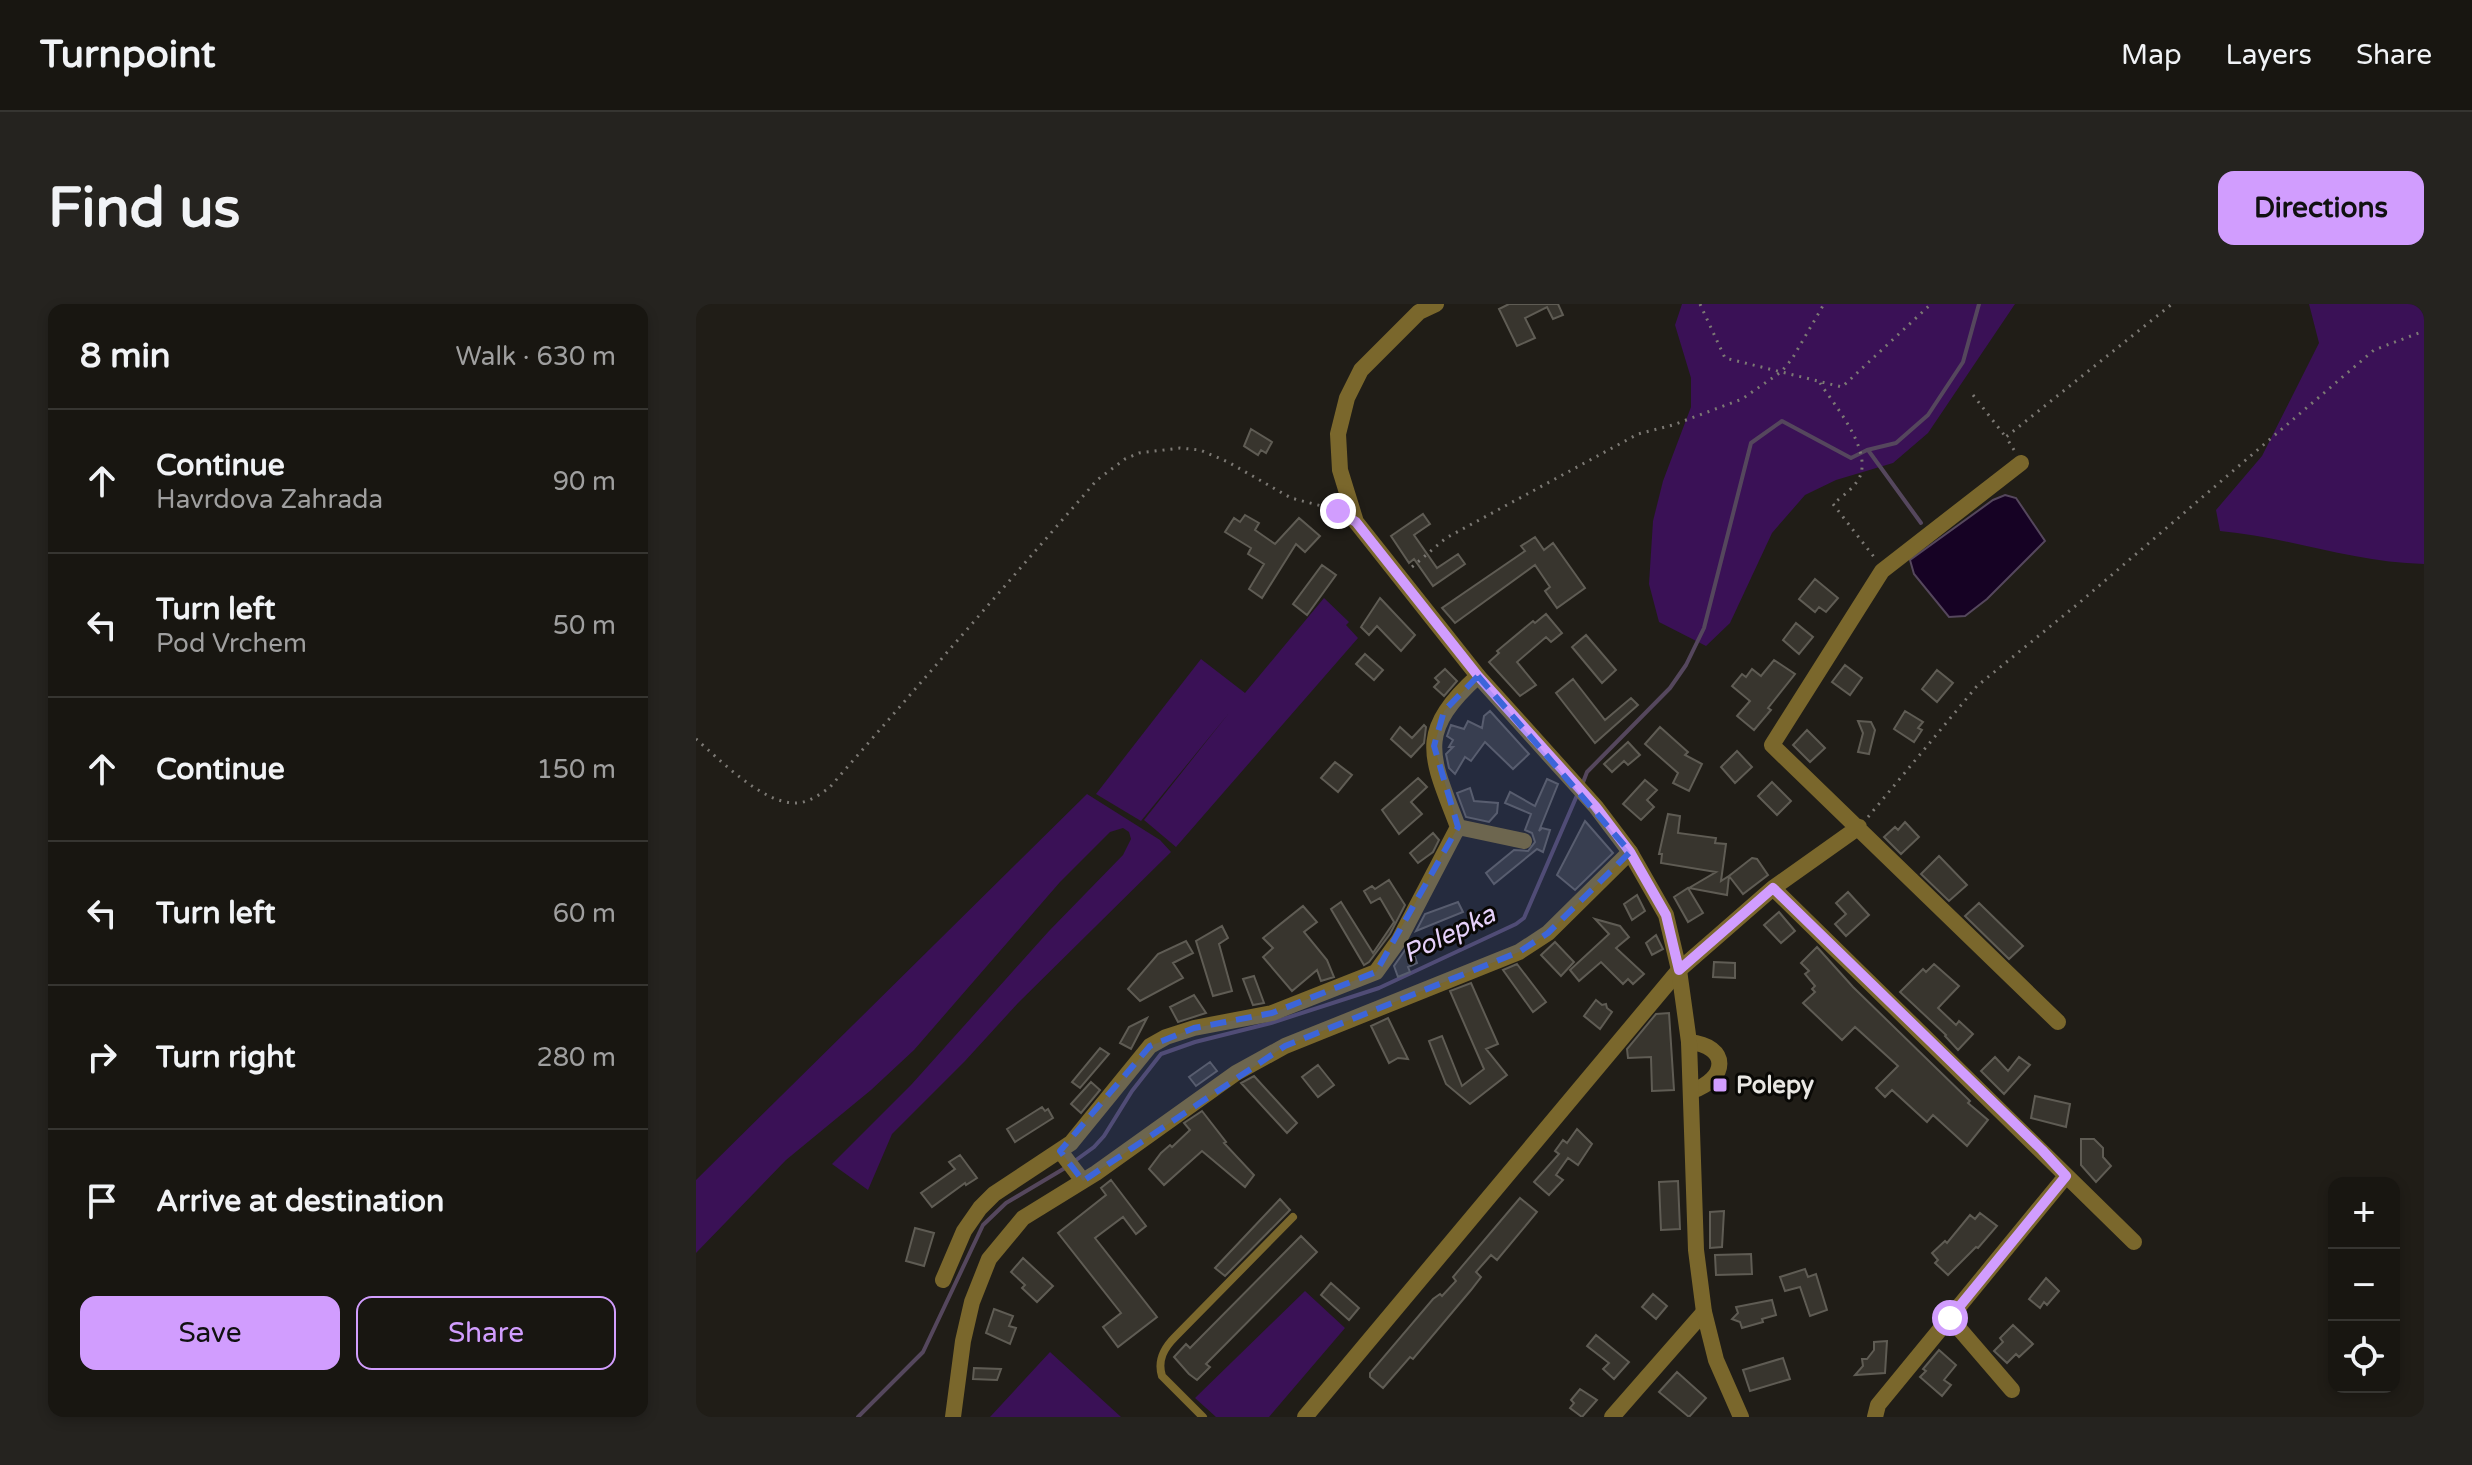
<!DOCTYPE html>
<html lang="en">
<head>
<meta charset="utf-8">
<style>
  body { margin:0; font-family:"Varela Round",sans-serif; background:#25231f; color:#f1f3f6 }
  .controls { position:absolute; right:24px; bottom:24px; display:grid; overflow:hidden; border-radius:16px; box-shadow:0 4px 12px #0003 }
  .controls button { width:72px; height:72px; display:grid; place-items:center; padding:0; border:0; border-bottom:2px solid #363531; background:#181611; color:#f1f3f6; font:40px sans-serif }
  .stop { position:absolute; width:24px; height:24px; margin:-18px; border:6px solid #d19dfe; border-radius:50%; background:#fff }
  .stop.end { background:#d19dfe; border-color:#fff; box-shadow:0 2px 8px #0008 }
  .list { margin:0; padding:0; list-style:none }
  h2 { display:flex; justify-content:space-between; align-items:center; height:104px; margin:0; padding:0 32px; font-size:34px }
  h2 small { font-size:26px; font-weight:400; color:#9f9f9f }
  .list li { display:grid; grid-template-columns:52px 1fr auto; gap:24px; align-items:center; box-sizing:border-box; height:144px; padding:0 32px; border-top:2px solid #363531 }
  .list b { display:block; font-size:30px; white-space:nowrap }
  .list p { margin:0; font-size:26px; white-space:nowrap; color:#9f9f9f }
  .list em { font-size:26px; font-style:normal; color:#9f9f9f }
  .actions { display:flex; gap:16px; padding:24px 32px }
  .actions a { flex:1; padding:18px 0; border:2px solid #d19dfe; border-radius:16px; text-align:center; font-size:28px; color:#d19dfe }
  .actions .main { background:#d19dfe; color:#111 }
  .icon { flex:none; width:44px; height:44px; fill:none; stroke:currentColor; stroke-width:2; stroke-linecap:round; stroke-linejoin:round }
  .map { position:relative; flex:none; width:1728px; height:1113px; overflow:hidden; border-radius:16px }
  header { display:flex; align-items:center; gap:48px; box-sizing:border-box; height:112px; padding:0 40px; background:#181611; border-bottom:2px solid #363531 }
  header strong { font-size:38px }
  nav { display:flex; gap:44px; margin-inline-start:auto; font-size:28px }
  .intro { display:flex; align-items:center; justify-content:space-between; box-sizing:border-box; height:192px; padding:0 48px }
  h1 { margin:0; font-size:56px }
  .button { padding:20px 36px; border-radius:16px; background:#d19dfe; color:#111; font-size:28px; font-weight:700 }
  main { display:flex; gap:48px; padding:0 48px }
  aside { flex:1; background:#181611; border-radius:16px; box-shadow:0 4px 12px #0003 }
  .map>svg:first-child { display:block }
</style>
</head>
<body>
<header>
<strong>Turnpoint</strong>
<nav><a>Map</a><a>Layers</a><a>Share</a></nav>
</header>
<div class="intro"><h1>Find us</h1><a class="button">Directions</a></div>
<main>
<aside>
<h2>8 min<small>Walk · 630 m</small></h2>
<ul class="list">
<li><svg class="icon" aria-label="ahead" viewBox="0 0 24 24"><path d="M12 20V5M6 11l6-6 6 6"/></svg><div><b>Continue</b><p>Havrdova Zahrada</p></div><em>90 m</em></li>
<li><svg class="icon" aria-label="left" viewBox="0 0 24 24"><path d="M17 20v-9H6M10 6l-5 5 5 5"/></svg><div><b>Turn left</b><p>Pod Vrchem</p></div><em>50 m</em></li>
<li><svg class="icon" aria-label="ahead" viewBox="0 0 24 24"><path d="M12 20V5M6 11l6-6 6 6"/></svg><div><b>Continue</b></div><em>150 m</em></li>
<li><svg class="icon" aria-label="left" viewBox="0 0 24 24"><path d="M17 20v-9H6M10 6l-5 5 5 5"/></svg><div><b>Turn left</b></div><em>60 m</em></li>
<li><svg class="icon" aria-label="right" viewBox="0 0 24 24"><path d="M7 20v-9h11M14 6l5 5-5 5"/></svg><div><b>Turn right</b></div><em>280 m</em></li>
<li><svg class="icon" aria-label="arrive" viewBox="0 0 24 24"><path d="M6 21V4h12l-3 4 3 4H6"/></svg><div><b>Arrive at destination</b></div></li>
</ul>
<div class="actions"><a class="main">Save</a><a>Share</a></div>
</aside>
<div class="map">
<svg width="1728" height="1113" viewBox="0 0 1728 1113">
  <rect width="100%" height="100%" fill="#201d17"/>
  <path fill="#3a1156" d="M986,0H1319L1232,129L1197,159L1140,176L1109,191L1076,229L1034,319L1010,342L963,318L953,280L957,217L967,177L995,103V74L979,21Z
    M1613,0H1728V260C1659,259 1592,233 1524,227L1520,206L1566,152L1623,39Z
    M628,294L653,318L650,321L662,334L480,543L448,516L533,409L445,517L400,490L505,355L549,389Z
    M391,490L464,536L475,548L322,699L269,757L196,830L172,886L136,860L215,781L353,627L427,551L435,535L433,528L427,524L414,528L364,578L218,746L175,786L90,856L0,949V876Z
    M609,987L649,1024L573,1113H520L499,1094Z
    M354,1048L425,1113H294Z"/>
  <path fill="#160224" stroke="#55475d" stroke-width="2" d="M1309,191L1320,194L1349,237L1291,295L1269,312L1253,313L1218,270L1214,256L1297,196Z"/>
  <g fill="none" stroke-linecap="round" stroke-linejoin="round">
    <path stroke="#55475d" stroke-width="4" d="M1172,146L1225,219
      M886,481L891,468L974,384L990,361L1008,324L1055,139L1086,117L1155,154L1171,146L1200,139L1232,111L1267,58L1283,0
      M376,859L398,843L408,832L436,787L465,750L499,738L575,719L683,684L820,620L828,614L882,489
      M162,1113L227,1048L287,921L310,899L369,864"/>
  </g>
  <path fill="#38352e" stroke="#5f5c54" stroke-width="2" d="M813,0H862L867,11L857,15L851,3L829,14L839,34L821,42L803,5Z
    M555,125L576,138L570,149L565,146L562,151L548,142Z
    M727,210L734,220L718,231L741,264L762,250L769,260L737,282L718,255L713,259L695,232Z
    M549,211L563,219L559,226L579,240L603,214L624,232L609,248L600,240L566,294L553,285L568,260L552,250L555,244L529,228L538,214L544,218Z
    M839,233L848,246L857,239L889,284L861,304L849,287L854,283L839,261L759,319L746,304L829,247L825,242Z
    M626,261L640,271L611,311L597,300Z
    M1119,275L1142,294L1130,308L1123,303L1119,308L1103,295Z
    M684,294L719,331L705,347L681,322L673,331L665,323Z
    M850,310L866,329L855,338L850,333L821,358L840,381L824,392L793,358L803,349L801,347L837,317L839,319Z
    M1100,319L1117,333L1103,350L1087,336Z
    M890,331L920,366L906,379L876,343Z
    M669,350L687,366L678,376L660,360Z
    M1078,356L1099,370L1072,404L1075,406L1058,426L1041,412L1054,397L1036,382L1046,370L1050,373L1056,365L1065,372Z
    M1149,361L1166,374L1154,391L1136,378Z
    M749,365L761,377L748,392L738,383L743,378L739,374Z
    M1241,366L1257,379L1241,398L1226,385Z
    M877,375L909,416L935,394L942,401L899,439L860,389Z
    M794,407L833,450L817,465L789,438L775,457L769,453L759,470L753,464L750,450L757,443H753L757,436L751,432L755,421L768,425L772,417L786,424L788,412Z
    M1209,407L1227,418L1222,424L1226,426L1218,438L1198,425Z
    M1162,417L1175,418L1179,426L1173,450L1162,448L1167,429Z
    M728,421L730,423L728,439L715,453L695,435L704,423L716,434Z
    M964,423L992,448L989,451L1006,460L993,487L977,479L982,469L949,440Z
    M1111,426L1129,444L1114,458L1097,441Z
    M932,438L944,451L932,461L928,457L916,468L908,460Z
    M1041,447L1056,463L1039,479L1025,463Z
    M639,458L656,471L642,488L625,474Z
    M722,474L731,483L715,498L726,510L703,530L686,506Z
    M851,475L862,480L843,527L846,524L854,526L847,548L841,545L798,580L790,569L818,546L832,547L839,538L836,529L829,526L835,510L809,499L814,488L839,502Z
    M949,476L961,486L951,496L958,503L945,516L927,500Z
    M1076,478L1095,497L1081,511L1062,492Z
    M774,484L778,497L802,499L801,509L793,518L770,513L761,489Z
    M972,510L984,512L982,529L1020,534L1019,539L1030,540L1025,577L1033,572L1031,591L993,584L1020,568L965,559L966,550H963Z
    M889,517L917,549L879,586L861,571Z
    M1209,518L1223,533L1205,550L1188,533L1199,523L1202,526Z
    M737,529L743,536L737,548L722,559L714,549Z
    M1243,552L1271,581L1253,597L1225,570Z
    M1056,554L1061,555L1072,571L1047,590L1033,572Z
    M693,576L709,601L694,630L673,658L668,661L635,605L645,598L677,649L698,618L684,594L675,599L668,587L676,582L679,585Z
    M992,584L1007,609L992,618L978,593Z
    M1152,588L1173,611L1150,632L1139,620L1150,610L1140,599Z
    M941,591L949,607L936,616L928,600Z
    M762,598L767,608L720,627L729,610Z
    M1283,599L1327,642L1313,655L1269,612Z
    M607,602L621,618L608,628L631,656L638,673L625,677L621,666L596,687L567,653L577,644L567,634Z
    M1083,608L1099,627L1085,639L1068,621Z
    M899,615L924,622L933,633L920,644L948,670L937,680L932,675L927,680L905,658L883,677L874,666L913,630Z
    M526,622L532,634L523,640L536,687L517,692L500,637Z
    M960,631L967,645L956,651L950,639Z
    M490,637L497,649L477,659L487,674L444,697L432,685L462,650Z
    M859,638L878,658L865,672L845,651Z
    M714,639L721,659L712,663L714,668L702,673L698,662Z
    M1121,643L1157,683L1274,797L1272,799L1292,816L1271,842L1237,811L1231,818L1196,786L1189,793L1180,784L1202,762L1159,723L1146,736L1107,699L1119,688L1116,685L1119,682L1109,670L1113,667L1105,659Z
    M1018,658L1039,659V674L1017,673Z
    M821,660L850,698L837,708L807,666Z
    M1238,660L1263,682L1242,704L1260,721L1263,717L1277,730L1262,746L1249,732L1250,731L1204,688L1227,665L1230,668Z
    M558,672L568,699L557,701L547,675Z
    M775,679L802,740L790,745L811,771L774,800L750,780L733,737L746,732L766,782L788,765L754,687Z
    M498,691L510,709L482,718L474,703Z
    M900,696L906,701L910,700L911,704L916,708L904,725L888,712Z
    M973,709L978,786L956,787L955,753L932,754L931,745L960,710Z
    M451,714L435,745L424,739L433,723Z
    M692,714L712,755L702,754L693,759L675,722Z
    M404,744L413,750L384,784L376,778Z
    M1299,753L1312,767L1323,753L1334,761L1308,790L1285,767Z
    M514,758L521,767L500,782L493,773Z
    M622,761L638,781L622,793L606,773Z
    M558,772L601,819L591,829L545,779Z
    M395,778L404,786L385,809L375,800Z
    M1339,792L1374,800L1370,823L1335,814Z
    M346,803L349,807L352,805L357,814L319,838L311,825Z
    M506,807L530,838L528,839L558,871L549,883L506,847L468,881L453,865L465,849L474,841L476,843L494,826L488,819Z
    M881,825L896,840L882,861L872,854L860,871L867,876L853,891L838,878L863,850L859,847L867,836L871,839Z
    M1385,835H1398L1407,844V853L1415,862L1400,878L1385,861Z
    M264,851L281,874L270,881L269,879L236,903L225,889L259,865L253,858Z
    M415,876L450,922L440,930L427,913L399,934L461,1013L422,1043L407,1023L425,1009L362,929L410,891L405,884Z
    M982,877L984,925L965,926L963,878Z
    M824,894L841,908L801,956L795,951L780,968L785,973L775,986L717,1055L714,1053L687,1084L674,1073V1069L737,995L744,990L746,992L760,977L757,973Z
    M584,895L594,906L529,972L519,964Z
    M1028,907L1026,943L1014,944V908Z
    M1284,909L1301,922L1282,944L1280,943L1252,971L1239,959L1242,956L1236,949L1249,937L1251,939L1274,911L1279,915Z
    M219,924L238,929L228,962L210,957Z
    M605,932L621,948L510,1060L514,1063L501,1076L493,1070L478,1053L490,1040L494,1044Z
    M1055,950L1056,970L1020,971L1019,951Z
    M327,954L357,982L341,998L326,984L329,981L315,968Z
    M1109,965L1112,973L1120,970L1131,1006L1114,1012L1104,983L1089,987L1084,973Z
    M1350,974L1363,987L1351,1001L1348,998L1344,1004L1333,995Z
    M635,979L663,1004L653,1016L625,991Z
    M957,990L971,1002L960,1015L946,1003Z
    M1076,996L1080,1011L1066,1015L1067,1018L1046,1024L1044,1018L1036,1015L1042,1009L1040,1003Z
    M298,1005L317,1012L313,1022L320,1024L314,1040L290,1029Z
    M1317,1021L1337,1040L1323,1053L1320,1050L1311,1059L1298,1047L1307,1038L1304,1034Z
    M900,1031L933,1058L918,1075L907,1065L913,1059L891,1042Z
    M1191,1037L1189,1069L1159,1071L1167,1062L1166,1055H1171L1178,1046V1038Z
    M1243,1046L1260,1061L1248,1076L1255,1081L1246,1092L1224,1073L1230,1067L1227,1065Z
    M1087,1054L1094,1075L1054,1087L1047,1066Z
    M278,1064L305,1065L301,1076L277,1075Z
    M981,1068L1010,1094L993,1113L963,1088Z
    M884,1085L901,1096L886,1113L874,1104L878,1099L875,1096Z"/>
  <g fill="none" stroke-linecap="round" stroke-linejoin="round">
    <path stroke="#7c7974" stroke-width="3" stroke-dasharray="2 6" stroke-linecap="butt" d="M1004,0L1029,54L1146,83L1235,0
      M1124,79C1139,102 1182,152 1160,179C1154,187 1144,194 1137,200L1178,253
      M1277,91L1309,132
      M1318,146L1310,133L1476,0
      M716,263L750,234L942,130L977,121L1046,95L1085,68L1096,55L1128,0
      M0,435C24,456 67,500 100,499C112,499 125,490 134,483L401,176L429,155L443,149L484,144L504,146L532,158L595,194L641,206
      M1172,513L1281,382L1383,299L1678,46L1728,27"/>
    <path stroke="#7a672c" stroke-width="8" d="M507,1113L466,1072C461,1056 468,1044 479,1033L597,913"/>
    <path stroke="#7a672c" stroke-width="16" d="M1325,159L1186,267L1076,441L1362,718
      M762,523L828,537
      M1077,584L1438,938
      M993,738C1034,742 1032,775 996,787
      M364,847L387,877
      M247,976L268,927L284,904L298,890L375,839L454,742L470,733L498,724L576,709L680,668L703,636L762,523C735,452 719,429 782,372
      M1254,1014L1316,1086
      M257,1113L267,1037L276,998L293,955L327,914L400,869L540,769L589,742L823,648L852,629L934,548
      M609,1113L983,666L1077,584L1163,523
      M916,1113L1008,1008
      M1179,1113L1182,1101L1370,872"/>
    <path stroke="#7a672c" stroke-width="16" d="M740,0L723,8L665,66L651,94L642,130L644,166L660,218L782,372L900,503L934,548L970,611L983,666L993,738L1000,946L1008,1008L1020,1056L1045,1113"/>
  </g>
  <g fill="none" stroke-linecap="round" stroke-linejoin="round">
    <path stroke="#d19dfe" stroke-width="10" d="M642,207L660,218L782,372L900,503L934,548L970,611L983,666L1077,584L1346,846L1370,872L1254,1014"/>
  </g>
  <path fill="#3c65da" fill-opacity="0.2" stroke="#3c65da" stroke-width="6" stroke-dasharray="16 10" stroke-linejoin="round" d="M782,372L934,548L852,629L823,648L589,742L387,877L364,847L454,742L498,724L576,709L680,668L762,523L738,442L748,407Z"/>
  <rect fill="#d19dfe" stroke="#090805" stroke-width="3" x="1016" y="773" width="16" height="16" rx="4"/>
  <g text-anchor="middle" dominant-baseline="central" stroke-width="6" stroke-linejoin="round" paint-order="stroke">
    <g font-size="24" font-weight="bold" fill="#e9e7e3" stroke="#090805" text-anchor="start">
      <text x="1040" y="781">Polepy</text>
    </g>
    <g font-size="26" font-style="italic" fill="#e6d1fa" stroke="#090805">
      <text transform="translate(753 630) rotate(-26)">Polepka</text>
    </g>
  </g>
</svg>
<div class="controls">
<button>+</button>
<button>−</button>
<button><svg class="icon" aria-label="locate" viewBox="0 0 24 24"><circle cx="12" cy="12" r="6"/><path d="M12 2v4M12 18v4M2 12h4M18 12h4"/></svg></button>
</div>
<div class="stop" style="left:1254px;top:1014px"></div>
<div class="stop end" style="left:642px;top:207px"></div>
</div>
</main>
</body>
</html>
